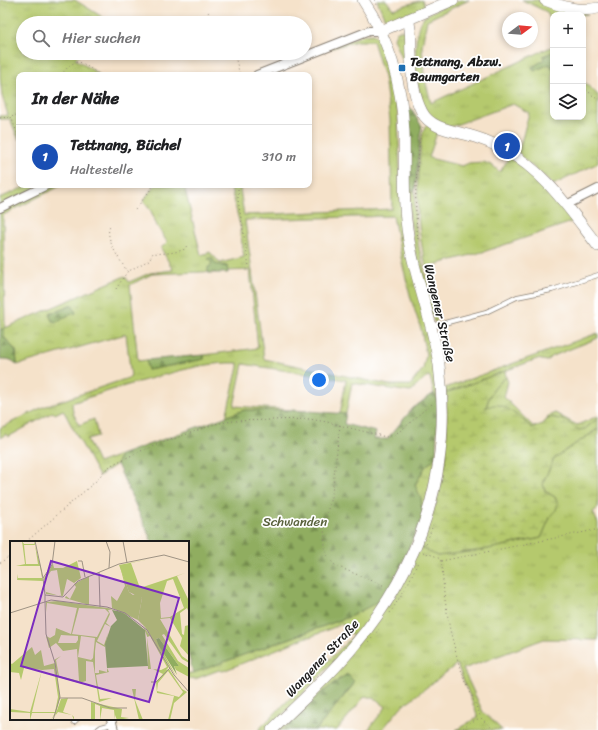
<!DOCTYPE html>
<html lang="de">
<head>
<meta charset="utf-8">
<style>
  body { margin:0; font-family:Sriracha,sans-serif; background:#f6f6f6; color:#202124 }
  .controls { position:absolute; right:12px; top:12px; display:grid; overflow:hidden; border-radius:8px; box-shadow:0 2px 6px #0003 }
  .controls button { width:36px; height:36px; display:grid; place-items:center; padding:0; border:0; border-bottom:1px solid #e0e0e0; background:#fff; color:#202124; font:20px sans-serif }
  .compass { position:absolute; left:502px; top:12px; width:36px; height:36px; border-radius:50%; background:#fff; box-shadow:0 2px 6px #0003; rotate:74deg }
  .you { position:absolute; left:319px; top:380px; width:14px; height:14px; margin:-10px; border:3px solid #fff; border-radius:50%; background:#1a73e8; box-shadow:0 0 0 6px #1a73e833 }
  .badge { display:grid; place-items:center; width:26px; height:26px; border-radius:50%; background:#1f6fb2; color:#fff; font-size:13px; font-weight:700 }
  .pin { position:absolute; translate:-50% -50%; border:2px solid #fff; box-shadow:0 1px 4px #0006 }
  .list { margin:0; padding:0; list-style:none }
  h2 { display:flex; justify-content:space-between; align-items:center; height:52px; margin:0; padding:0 16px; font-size:17px }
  h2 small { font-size:13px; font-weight:400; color:#757577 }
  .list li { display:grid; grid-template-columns:26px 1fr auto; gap:12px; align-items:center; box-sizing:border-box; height:64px; padding:0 16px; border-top:1px solid #e0e0e0 }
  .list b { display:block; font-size:15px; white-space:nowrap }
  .list p { margin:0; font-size:13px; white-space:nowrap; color:#757577 }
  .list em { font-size:13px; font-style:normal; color:#757577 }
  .icon { flex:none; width:22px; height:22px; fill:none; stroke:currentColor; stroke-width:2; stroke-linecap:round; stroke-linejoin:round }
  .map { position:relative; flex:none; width:598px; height:730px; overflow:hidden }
  .search { position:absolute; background:#fff; box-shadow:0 2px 6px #0003; left:16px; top:16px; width:296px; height:44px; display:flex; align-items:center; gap:10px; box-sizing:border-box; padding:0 14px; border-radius:22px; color:#757577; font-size:15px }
  .panel { position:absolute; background:#fff; box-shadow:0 2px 6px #0003; left:16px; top:72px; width:296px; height:116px; border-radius:8px }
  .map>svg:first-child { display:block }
</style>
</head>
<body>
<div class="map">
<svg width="598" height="730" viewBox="0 0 598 730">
  <defs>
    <pattern id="grass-tufts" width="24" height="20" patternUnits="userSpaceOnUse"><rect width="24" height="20" fill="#b5c96d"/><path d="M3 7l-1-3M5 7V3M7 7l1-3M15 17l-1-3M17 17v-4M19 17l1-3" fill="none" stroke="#9bac5e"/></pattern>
    <pattern id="forest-firs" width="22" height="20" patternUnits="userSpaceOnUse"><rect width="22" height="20" fill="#90ad60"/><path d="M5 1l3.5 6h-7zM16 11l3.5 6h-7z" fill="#758c4e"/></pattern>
    <pattern id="wetland-marsh" width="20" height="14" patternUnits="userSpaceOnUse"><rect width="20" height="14" fill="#b5c96d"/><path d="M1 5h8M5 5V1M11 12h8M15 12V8" fill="none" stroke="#9bac5e"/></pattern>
  </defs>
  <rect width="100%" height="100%" fill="#fff"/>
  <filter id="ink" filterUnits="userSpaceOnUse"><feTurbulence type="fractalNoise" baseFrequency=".025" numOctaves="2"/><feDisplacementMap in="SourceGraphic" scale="8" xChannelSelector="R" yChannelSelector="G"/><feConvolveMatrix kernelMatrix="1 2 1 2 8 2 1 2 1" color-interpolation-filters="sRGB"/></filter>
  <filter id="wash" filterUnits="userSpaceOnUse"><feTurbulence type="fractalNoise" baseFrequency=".012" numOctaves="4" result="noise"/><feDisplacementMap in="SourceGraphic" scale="16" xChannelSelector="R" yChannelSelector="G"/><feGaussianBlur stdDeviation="0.9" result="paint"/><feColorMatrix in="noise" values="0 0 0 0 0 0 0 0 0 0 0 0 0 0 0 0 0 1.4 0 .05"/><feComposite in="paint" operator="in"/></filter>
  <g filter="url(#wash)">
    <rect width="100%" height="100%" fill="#f5e2ca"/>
    <path fill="url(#grass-tufts)" stroke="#687244" fill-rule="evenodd" d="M0,0H75L112,23H23V53H82L75,59L100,75H19V140L10,119H0V116L8,115L2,96L0,77Z
      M377,0H386L393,9L422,0L426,9L391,18L384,17Z
      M461,0H469L427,20L422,46L424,75L431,103L553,46V117H583V81L598,95V163L553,185L518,154L529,113L513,104L450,127C442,125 433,119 427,112C415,99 411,33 422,19C429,11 451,4 461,0Z
      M522,0H539L588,14L581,15H553V27L547,12Z
      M400,30L405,31L408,79L405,66L394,38L396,32Z
      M373,34L378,38L383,50L391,77L398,114L401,201L433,355L438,404L434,393L430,377L428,376L410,392L352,383L346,414H340L346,380L243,364L234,406L308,411L244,410L226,417L238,367V363C211,362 185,369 160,376C130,384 101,393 72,403L73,413L79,425L94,419L98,436L87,439L98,463L120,455L117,464L99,476L63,410L55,414L53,412L8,437L6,434L0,438V428L43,407L131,377L126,334L17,365L16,351L4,337V329L0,330V210L51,185H62L3,215L5,328L125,276L129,282L150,273L173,270L161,248L167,242L157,226L151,211L143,201L155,185H184L201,255L210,252L220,263L244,257L240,231L241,229L230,185H241L240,189L244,215L392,209L390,120L384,77L373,41H357L322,51L363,35ZM393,216L402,262L411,299L421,329L426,355L423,369L410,385H389L264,359L245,220ZM250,270L258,348L204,355V359L148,370L146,360L138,361L130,285L152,274Z
      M427,124L438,129L429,158L462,166L469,163L484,162L493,166L500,172L510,156L528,169L575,221L486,251L426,267C417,227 415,194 420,154C421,143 421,133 427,124Z
      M29,185H43L0,205V198Z
      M409,190L415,191V218L419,248L437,322H434L416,257L410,221Z
      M598,333V338L553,356L547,361L537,359L446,393L445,388Z
      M506,377L508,382L504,397L533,426L539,427L532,428L523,419L486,408C490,393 494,387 506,377Z
      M555,413L577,425L598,416V418L585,429L579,430L566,421L552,417L546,420L548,416Z
      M598,429V508L593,512L598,523V640L544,639L463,669L483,712L502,730H456L478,717L457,664L401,707L382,730H368L386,707L376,699L365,696L337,730H316L353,685L341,677L334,685L316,697L283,730H278L338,670L421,547L437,556L483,550L541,538L551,515L556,510L555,497C542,490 541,487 547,473C550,469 551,463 554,459C563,449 586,438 598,429Z
      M436,457L423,516L415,485L425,467Z
      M393,585L356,639L268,730H258L353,636L342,624L310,637H307L223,671L219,670L195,679L191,678L188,681V673H193L349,617Z"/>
    <path fill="url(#forest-firs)" stroke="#56643e" d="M553,52V70L550,64L534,71L532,67L544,60L543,56Z
      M412,109L417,119L422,126L420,136L415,191L409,190L407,110Z
      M210,258L213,259L215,264L227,266L228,273H208V267L211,266V261L208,259Z
      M72,305L76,313C74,314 71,314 69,315C61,318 62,323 52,321L50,316L51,312L58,311Z
      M4,328V337L16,351L17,365C12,359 8,359 0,359V330Z
      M204,355V359L148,370L146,360Z
      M434,393L438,404L436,457L425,467L415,485L421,498L423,516L393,585L378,602L349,617L193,673L188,653V542H152L117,464L120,455L244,410L308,411L346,414L344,424L376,432L374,439H387L413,408Z
      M347,674L354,681L353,685L316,730H283L316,697Z"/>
    <path fill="url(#wetland-marsh)" stroke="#687244" d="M505,371L506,377C495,386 489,394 486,408C490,406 494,404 499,405C508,407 525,421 532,428C541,426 544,421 552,417L566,421L579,430L585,429L598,418V429L565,451L554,459L543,482L544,489L546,492L555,497L558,503L556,510L551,515L541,538L483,550L437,556L421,547C431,519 441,492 445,464C448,440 447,416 446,393Z"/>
  </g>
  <g filter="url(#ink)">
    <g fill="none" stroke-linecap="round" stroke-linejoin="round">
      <g stroke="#887f73" stroke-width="5.5">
        <path id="lane" d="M433,326L486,312L517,297L552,290L598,275
          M74,722L77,719
          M97,730L101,727L112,724"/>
      </g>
      <g stroke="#887f73" stroke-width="10">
        <path id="street" d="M257,75L369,31H381
          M566,205L598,189
          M0,208L47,185
          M111,719L114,730"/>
      </g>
      <g stroke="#887f73" stroke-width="12">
        <path id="secondary" d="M545,0C563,7 579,12 598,8
          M408,19C412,31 410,43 411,55C411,74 413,95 422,112C431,130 457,131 475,137C485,140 494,144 503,149C544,170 570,210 598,246
          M381,31L453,0
          M272,730C299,703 329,677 353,647C421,567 453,470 439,365C432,316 411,270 406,220C403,191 405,162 404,132C402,85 389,39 363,0"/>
      </g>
      <path stroke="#887f73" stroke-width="1" stroke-dasharray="1 3" stroke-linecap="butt" d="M375,0L377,5
        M208,12L216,23
        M234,53L240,75
        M61,75C78,54 80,62 100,75
        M583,87L598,100
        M11,117L19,137
        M0,118L11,117L19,114
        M238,185V200L249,266
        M135,210L154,185
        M112,224C101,234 120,260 127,271
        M418,239C415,213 415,187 418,161C419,149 419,138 423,127
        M116,289L127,272L149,260L153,253C163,254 175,253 185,249L187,245
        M340,425L332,493L324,525L325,549L328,558L336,566L385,586
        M26,542L96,481L105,470L113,464L143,450L215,424L233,421L309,419L327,422L386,437C403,434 418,413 432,404
        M426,544L433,525
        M423,552L435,556L440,559L442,565L444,594L450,630L459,665L481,718L494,730
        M441,561L595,530L598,531
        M0,563L11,555
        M407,586L418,562
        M390,613L405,589
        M369,642L379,629
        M460,730L469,723L480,718"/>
      <use href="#lane" stroke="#fff" stroke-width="4"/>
      <use href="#street" stroke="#fff" stroke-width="8"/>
      <use href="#secondary" stroke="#fff" stroke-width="11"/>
    </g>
  </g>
  <rect fill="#1f6fb2" stroke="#fff" stroke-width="1.5" x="398" y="64" width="8" height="8" rx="2"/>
  <g text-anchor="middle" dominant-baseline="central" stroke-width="3.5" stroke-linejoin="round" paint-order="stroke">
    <g font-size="13" font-weight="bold" fill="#1c1c1c" stroke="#fff" text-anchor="start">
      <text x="410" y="61">Tettnang, Abzw.<tspan x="410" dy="15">Baumgarten</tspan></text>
    </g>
    <g font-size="13" fill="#1c1c1c" stroke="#fff">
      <text transform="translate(440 313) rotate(77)">Wangener Straße</text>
      <text transform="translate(322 658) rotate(-47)">Wangener Straße</text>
    </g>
    <g font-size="13" fill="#59613c" stroke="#fff">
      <text x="295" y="521">Schwanden</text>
    </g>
  </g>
  <g transform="translate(10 541)">
    <rect width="179" height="179" fill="#f5e2ca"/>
    <path d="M12,0L14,3H24V0L31,27L33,40L7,39L8,33V37H32L30,25H6L15,23ZM14,4H25L28,23H16ZM140,18L121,22L130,47L175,32L167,35L179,60V72L177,67L170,72L172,93L174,94L175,85L179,84V115L170,105L172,97L160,77L150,78L172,115L179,120V122L172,118L154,93L152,94L168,120L179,127V136L166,129L164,125H169L149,97L146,98L167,137L135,86L128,79L132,57L119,51L109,24ZM163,38L174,67L160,76L151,77L150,62L157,40ZM67,20L71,37L64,42L57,38L53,55L36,53L34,37L43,23L44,27H53ZM47,29L51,54L50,55L36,51L34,40L41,30ZM79,35V64L55,57L56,55L60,58L66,46L64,43ZM48,60L104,68L98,69L100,73L96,82L101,86L95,83L87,100L94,104L98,92L95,106L86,101L85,110V132H89V129L97,131V127L99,131L86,134L90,158L102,157L89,161L83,121L76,120V140L69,142L48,136L45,122L50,156L46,172L41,179L45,172H22L20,179V172L1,171L0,168L20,171L32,129L14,127L11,139L9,132L0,131V122L2,123L22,106L25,114L31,109L34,125L45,122L44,119L51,115L46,119L49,135L69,140L67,108L53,110L46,102L39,107L36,95L40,97L45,94L46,87L61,93L67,67L37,62L36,71V61ZM69,67L95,68L99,72L87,96L62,93ZM51,94L68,95V99L66,102H48ZM71,95L85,97L83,117L81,119L68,116ZM44,128L48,156L45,171H22L32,129ZM133,85L144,100L159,126L156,129L159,128L172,148L177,151L164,162L160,179H158L164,155L147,152L146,141L153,133L143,128L151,129L157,126L140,95L137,96L141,128H138L137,95ZM158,130L173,151L169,156L147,150L148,142ZM122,148H126L125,159L133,179H129ZM58,157L53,171L62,174L64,176V179L62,174L48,171L45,175L51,158ZM81,161L112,168L111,176L119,177L107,179L105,174V179L104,169L92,167L90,179V165L85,163V179H81Z" fill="#b5c96d" fill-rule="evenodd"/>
    <path d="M102,69L113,71L135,89L138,125L97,127L95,103L101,85L107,79ZM149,97L169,125H164L167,134L149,105L146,98Z" fill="#90ad60"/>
    <path d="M110,25L119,51L123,54L127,52L132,57L128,79L102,67L101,55L107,60L115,45Z" fill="#b5c96d"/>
    <path fill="none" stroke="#9e9384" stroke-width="1" d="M25,0L33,37M96,0L100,11L99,27M113,0L117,22M68,20H72L75,36M89,31L90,66M35,54L33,37L42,24L45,0M35,60L36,93L45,122L50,156L43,179M35,60V54L53,56L68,40L109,23L154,14L179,21M0,72L41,59L97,66L115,72L137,89L164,134L179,151M141,141H146L160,127M50,157H72L100,167H117"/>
    <path fill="#7b2cbf" fill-opacity="0.15" stroke="#7b2cbf" stroke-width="2" d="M41,20L169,57L139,161L11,125Z"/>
    <rect width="179" height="179" fill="none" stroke="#1c1c1c" stroke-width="2"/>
  </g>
</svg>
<div class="controls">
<button>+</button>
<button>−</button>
<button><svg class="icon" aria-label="layers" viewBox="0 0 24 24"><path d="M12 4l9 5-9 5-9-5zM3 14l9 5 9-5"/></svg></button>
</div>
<svg class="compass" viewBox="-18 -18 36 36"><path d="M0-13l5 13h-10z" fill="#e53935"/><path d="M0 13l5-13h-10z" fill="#757577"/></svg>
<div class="you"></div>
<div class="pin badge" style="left:507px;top:146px;background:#1a4fb4">1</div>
<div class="search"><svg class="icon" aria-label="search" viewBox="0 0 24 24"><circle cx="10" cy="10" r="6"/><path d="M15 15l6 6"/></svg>Hier suchen</div>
<section class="panel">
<h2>In der Nähe<small></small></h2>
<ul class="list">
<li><span class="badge" style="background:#1a4fb4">1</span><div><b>Tettnang, Büchel</b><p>Haltestelle</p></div><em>310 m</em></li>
</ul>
</section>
</div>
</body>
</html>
